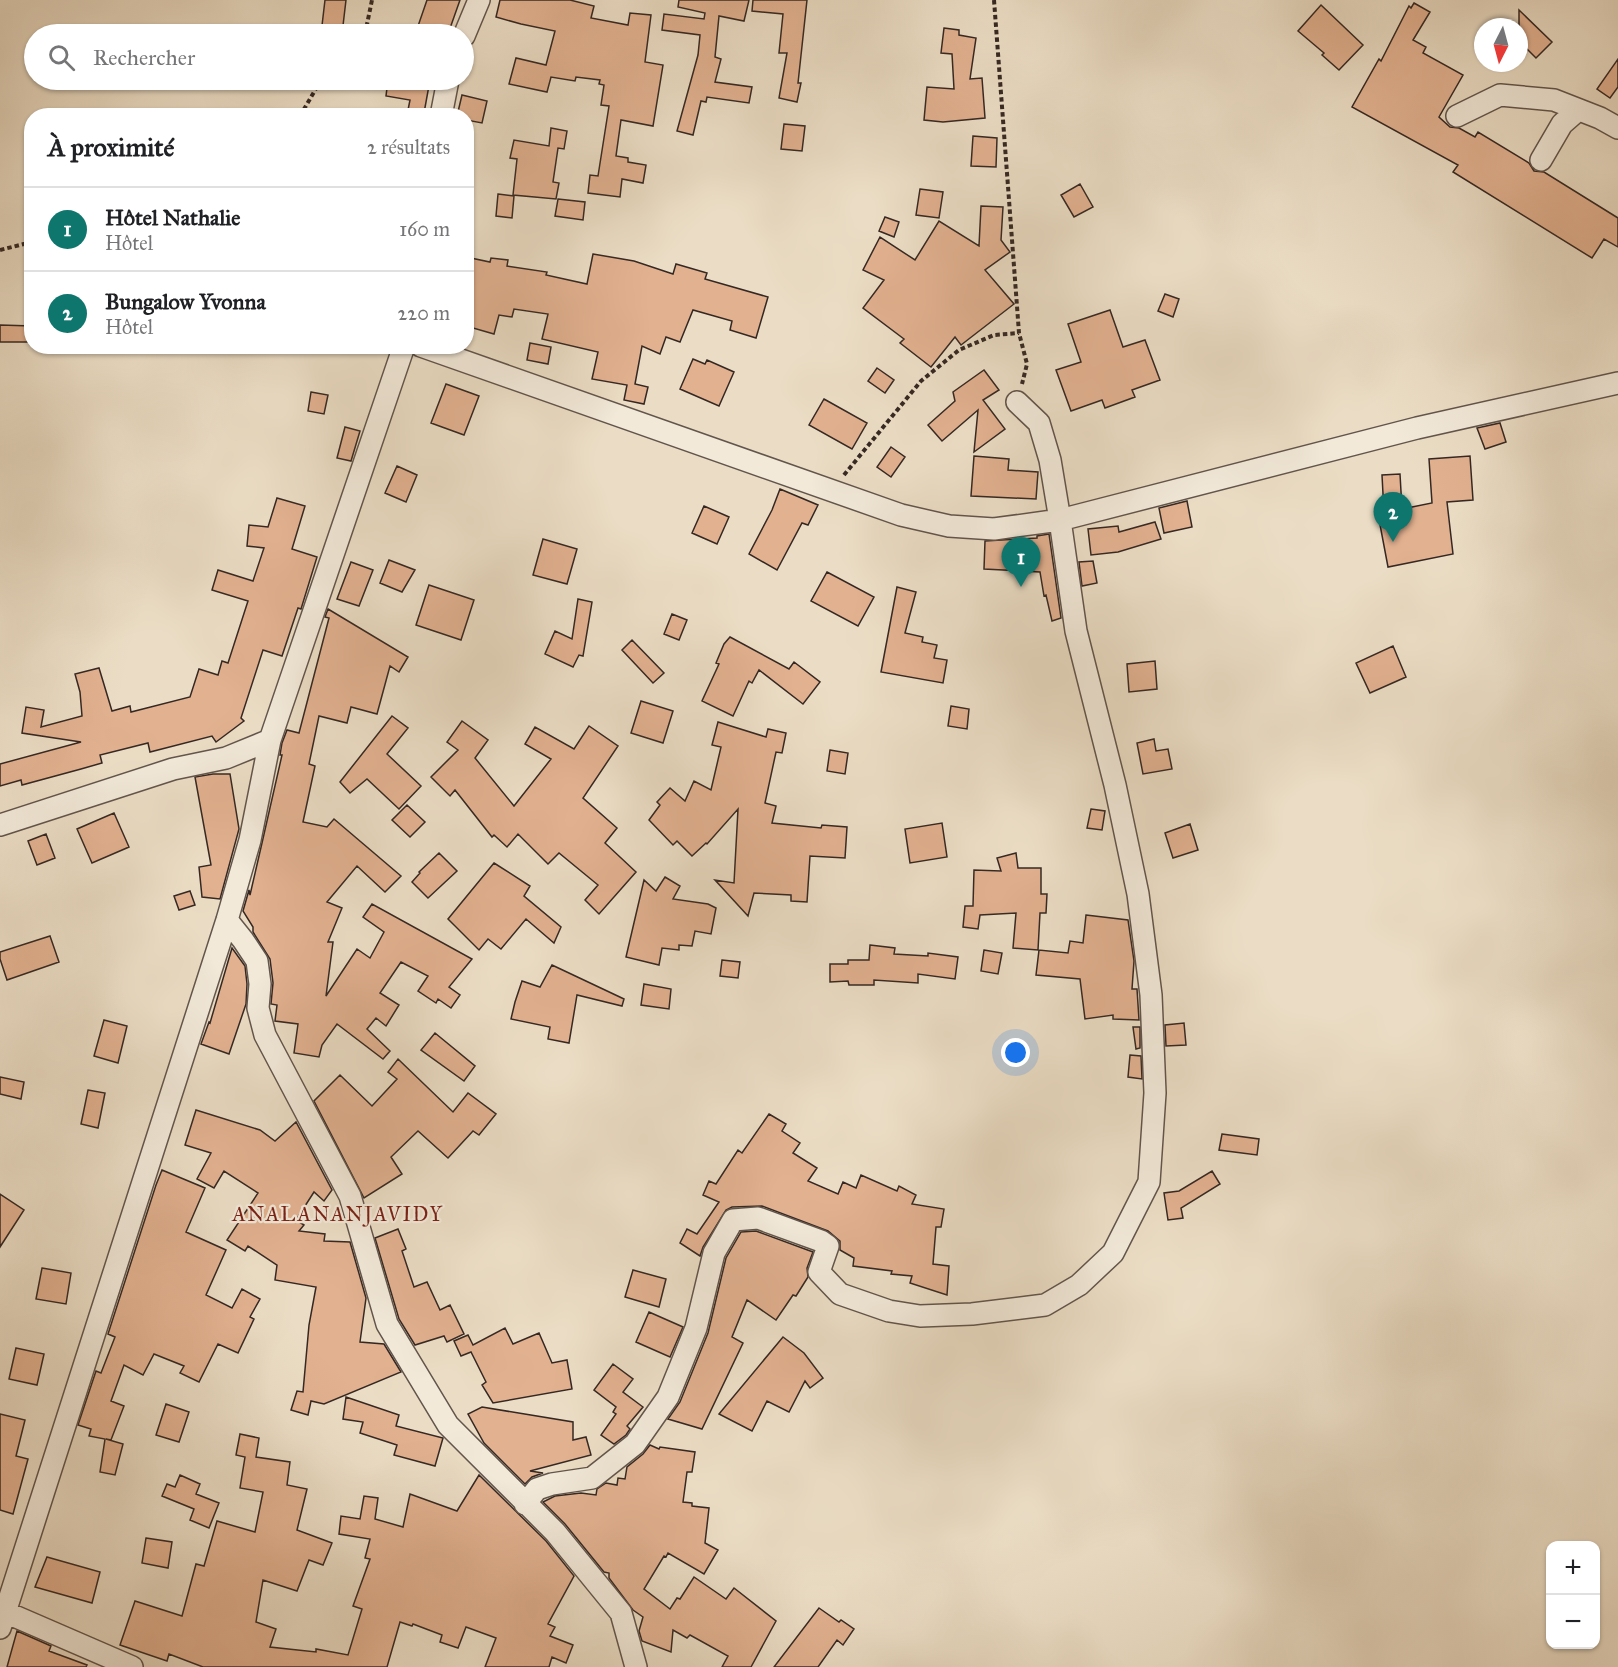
<!DOCTYPE html>
<html lang="fr">
<head>
<meta charset="utf-8">
<style>
  body { margin:0; font-family:"IM FELL Great Primer",serif; background:#f6f6f6; color:#202124 }
  .controls { position:absolute; right:18px; bottom:18px; display:grid; overflow:hidden; border-radius:12px; box-shadow:0 2px 4px #0004 }
  .controls button { width:54px; height:54px; display:grid; place-items:center; padding:0; border:0; border-bottom:2px solid #e0e0e0; background:#fff; color:#202124; font:30px sans-serif }
  .compass { position:absolute; left:1474px; top:18px; width:54px; height:54px; border-radius:50%; background:#fff; box-shadow:0 2px 4px #0004; rotate:186deg }
  .you { position:absolute; left:1016px; top:1053px; width:21px; height:21px; margin:-15px; border:4px solid #fff; border-radius:50%; background:#1a73e8; box-shadow:0 0 0 9px #1a73e833 }
  .badge { display:grid; place-items:center; width:39px; height:39px; border-radius:50%; background:#0f766e; color:#fff; font-size:20px; font-weight:700 }
  .pin { position:absolute; translate:-50% -50px; filter:drop-shadow(0 2px 3px #0008) }
  .pin::after { content:''; position:absolute; top:32px; width:21px; height:18px; background:inherit; clip-path:polygon(0 0,100% 0,50% 100%) }
  .list { margin:0; padding:0; list-style:none }
  h2 { display:flex; justify-content:space-between; align-items:center; height:78px; margin:0; padding:0 24px; font-size:26px }
  h2 small { font-size:20px; font-weight:400; color:#757577 }
  .list li { display:grid; grid-template-columns:39px 1fr auto; gap:18px; align-items:center; box-sizing:border-box; height:84px; padding:0 24px; border-top:2px solid #e0e0e0 }
  .list b { display:block; font-size:22px; white-space:nowrap }
  .list p { margin:0; font-size:20px; white-space:nowrap; color:#757577 }
  .list em { font-size:20px; font-style:normal; color:#757577 }
  .icon { flex:none; width:33px; height:33px; fill:none; stroke:currentColor; stroke-width:2; stroke-linecap:round; stroke-linejoin:round }
  .map { position:relative; flex:none; width:1618px; height:1667px; overflow:hidden }
  .search { position:absolute; background:#fff; box-shadow:0 2px 4px #0004; left:24px; top:24px; width:450px; height:66px; display:flex; align-items:center; gap:15px; box-sizing:border-box; padding:0 21px; border-radius:33px; color:#757577; font-size:22px }
  .panel { position:absolute; background:#fff; box-shadow:0 2px 4px #0004; left:24px; top:108px; width:450px; height:246px; border-radius:24px }
  .map>svg:first-child { display:block }
</style>
</head>
<body>
<div class="map">
<svg width="1618" height="1667" viewBox="0 0 1618 1667">
  <rect width="100%" height="100%" fill="#ebddc5"/>
  <filter id="stains"><feTurbulence type="fractalNoise" baseFrequency=".00333" numOctaves="4"/><feColorMatrix values="0 0 0 0 .2 0 0 0 0 .09 0 0 0 0 .02 0 0 0 .5 -.17"/></filter>
  <radialGradient id="worn" r=".72"><stop offset=".6" stop-color="#630" stop-opacity="0"/><stop offset="1" stop-color="#630" stop-opacity=".3"/></radialGradient>
  <path fill="#e2b190" stroke="#352823" stroke-width="1.5" d="M325,0H346L342,34H321Z
    M427,0H460L448,34H432L417,29Z
    M500,0H570L594,6L591,18L628,25L630,13L651,15L645,62L663,65L653,126L621,120L616,156L628,158V162L646,165L643,183L622,179L620,197L588,193L590,175L598,176L609,106L601,105L604,85L599,84L600,80L576,77L575,81L551,77L547,92L509,84L516,58L546,65L555,31L521,24L496,17Z
    M679,0H749L744,21L719,16L715,57L721,59L715,82L752,87L749,103L707,97L706,102L701,101L693,135L677,131L698,55L700,35L662,30L664,14L704,19L705,13L678,7Z
    M753,0H807L798,83H801L797,102L779,98L787,53H779L783,14L752,11Z
    M1414,3L1430,12L1413,40L1426,47L1423,53L1463,75L1439,117L1450,127L1459,128L1475,137L1478,132L1529,163L1534,171L1544,172L1618,218V247L1604,239L1592,258L1453,172L1458,165L1352,107L1379,59L1381,61L1409,6L1411,8Z
    M1321,5L1363,45L1339,70L1322,55L1324,53L1298,31Z
    M1519,10L1552,42L1536,58L1519,41Z
    M944,28L959,30V35L976,38L970,79L982,78L985,118L943,122L924,120L927,87L954,89L952,54L941,53Z
    M1618,59V87L1610,98L1597,89Z
    M388,80H430L424,113L408,110L410,100L386,96Z
    M462,95L487,101L482,123L466,120V116H457Z
    M784,124L805,126L802,151L781,149Z
    M551,128L567,131L564,149L558,148L553,182L559,183L556,199L513,195L517,159L510,158L514,140L549,146Z
    M973,136L997,138L996,167L971,166Z
    M1080,184L1093,207L1074,217L1061,195Z
    M920,189L943,192L939,218L916,215Z
    M498,194L514,196L512,218L496,216Z
    M558,199L585,202L583,220L555,216Z
    M981,206L1003,207L1001,240L1010,252L985,270L1014,304L961,345L955,337L931,367L900,343L904,339L863,308L884,280L863,270L880,237L915,260L939,221L979,246Z
    M885,217L899,222L894,237L879,231Z
    M593,254L634,261L673,274L676,264L707,273L705,279L768,297L756,338L730,330L732,321L693,310L680,342L666,337L660,354L642,346L635,384L648,387L644,404L624,400L627,385L592,379L598,352L542,339L548,314L514,309L512,317L499,315L494,334L466,326V257L490,262L491,258L508,260L507,266L547,272L546,275L587,284Z
    M1165,294L1179,299L1173,317L1158,311Z
    M1110,310L1123,347L1145,340L1160,380L1132,390L1135,397L1105,408L1102,400L1071,411L1056,370L1081,362L1068,324Z
    M0,325L32,326V342H0Z
    M530,343L551,347L548,364L527,360Z
    M693,359L705,364L707,360L734,372L719,406L680,389Z
    M877,368L894,380L885,393L868,381Z
    M984,370L999,390L983,400L1005,429L974,452L978,410L942,441L928,425L955,401L953,392Z
    M446,384L479,396L464,435L431,423Z
    M311,392L328,395L324,414L308,411Z
    M824,399L867,423L852,449L809,425Z
    M1500,423L1506,442L1485,449L1477,428Z
    M345,427L360,431L351,461L337,458Z
    M891,447L905,457L891,477L877,467Z
    M974,456L1009,459L1008,470L1038,472L1036,499L971,496Z
    M1470,456L1473,500L1447,502L1453,554L1388,567L1378,514L1384,513L1382,475L1400,474L1402,509L1432,503L1429,459Z
    M397,466L417,475L406,502L385,493Z
    M780,489L818,505L808,525L802,523L777,570L749,554L772,510Z
    M277,498L305,506L292,549L317,557L301,609L298,608L282,656L263,650L241,718L244,721L216,742L212,736L150,752L148,743L100,755L102,763L81,769L22,785L21,780L0,786V764L81,742L22,733L26,707L44,710L41,727L82,716L80,692L75,674L99,668L112,711L130,706L131,712L190,697L199,669L218,675L222,661L228,663L248,601L212,590L218,570L253,581L264,548L247,546L249,525L268,527Z
    M1187,501L1192,527L1164,533L1159,508Z
    M704,506L729,517L717,544L692,533Z
    M1155,522L1161,539L1118,552L1091,555L1088,529L1118,526L1119,532Z
    M1049,534L1061,618L1052,621L1046,595L1044,596L1040,572L984,569L985,541L1037,538V536Z
    M543,539L577,549L567,584L533,575Z
    M389,560L415,570L402,592L380,583Z
    M1093,561L1097,583L1082,586L1079,562Z
    M351,562L373,570L359,606L337,599Z
    M827,572L874,597L858,626L811,601Z
    M429,585L474,600L461,640L416,625Z
    M897,587L916,592L905,633L923,637L922,642L937,645L934,658L947,660L943,683L881,672Z
    M578,599L592,602L583,656L579,655L573,667L545,654L555,631L572,639Z
    M328,609L408,657L399,672L390,666L377,714L351,707L347,723L319,716L309,764L315,766L303,822L327,827L334,819L401,876L385,892L357,866L327,902L342,908L328,942H333L326,996L357,949L370,958L384,932L363,917L372,904L472,959L449,987L460,995L451,1008L438,999L436,1003L418,991L428,976L401,962L380,993L399,1005L386,1026L376,1018L367,1029L390,1051L383,1059L337,1024L322,1045L319,1057L294,1053L298,1024L275,1021L277,1005L271,1004L273,983L270,959L253,932V927L243,911L249,890L250,895L262,843L282,755H280L282,743L287,730L299,733L329,618L325,617Z
    M672,614L687,620L679,640L664,634Z
    M730,637L789,669L794,662L820,682L803,704L759,670L752,683L749,681L733,716L702,701L719,664L716,663L724,644Z
    M632,640L664,673L653,683L622,650Z
    M1393,646L1406,677L1370,693L1356,663Z
    M1155,661L1157,689L1129,692L1127,664Z
    M641,701L673,711L663,743L631,733Z
    M951,706L969,709L967,729L948,726Z
    M392,716L408,728L387,754L421,786L399,809L367,779L350,793L340,782Z
    M462,721L488,740L475,758L514,806L551,759L525,744L535,727L574,749L589,726L618,746L583,798L617,828L605,843L636,872L599,914L585,900L598,885L559,853L548,864L518,834L507,847L494,835L492,837L455,790L450,796L431,777L458,750L447,742Z
    M718,722L766,737L768,729L786,733L782,753L776,752L765,803L776,806L772,823L821,828L822,825L847,827L845,858L810,856L807,902L791,901V895L754,893L748,916L715,880L734,883L738,809L707,844L706,843L692,856L677,841L673,845L649,820L660,805L657,802L670,788L685,801L694,781L711,790L721,747L712,745Z
    M1154,739L1156,751L1168,749L1172,769L1143,774L1137,743Z
    M830,750L848,753L845,774L827,771Z
    M213,774H230L239,829L220,899L202,897L199,867L211,865L195,777Z
    M407,805L425,822L410,837L392,820Z
    M1091,809L1105,811L1102,830L1087,828Z
    M114,813L129,847L92,863L77,829Z
    M942,823L947,857L910,863L905,829Z
    M1190,824L1198,850L1173,858L1165,833Z
    M46,834L55,858L37,865L28,841Z
    M439,853L457,871L428,898L412,882L420,873L419,872Z
    M1016,853L1018,868H1041V894H1047L1046,913H1040L1038,950L1013,948L1016,913L980,915L978,929L963,927L965,906H973L974,870L1001,871L997,858Z
    M494,863L530,886L524,896L561,927L554,943L526,919L501,949L488,939L479,950L448,919Z
    M665,877L680,886L673,899L708,904L716,908L711,934L695,931L692,946L679,945V950L662,948L659,965L626,957L644,880L656,891Z
    M190,891L195,905L179,910L174,896Z
    M1086,915L1128,920L1134,961L1132,989H1137L1139,1020L1113,1019V1015L1085,1019L1080,979L1036,975L1039,950L1068,953L1070,941L1083,943Z
    M50,936L59,962L7,980L0,959V952Z
    M870,945L895,948L894,954L928,956V953L958,957L955,979L918,974V983L874,980V985H849L848,981L830,982V964H848V960H869Z
    M232,948L245,966L247,984L246,1004L229,1054L201,1044L209,1022L210,1023Z
    M984,950L1002,953L998,974L981,971Z
    M722,960L740,962L738,978L720,976Z
    M552,965L624,999L622,1006L577,995L569,1043L548,1039L550,1027L511,1019L515,1002L522,981L540,987Z
    M644,984L671,989L669,1009L641,1005Z
    M104,1020L127,1026L118,1063L94,1056Z
    M1184,1023L1186,1045L1166,1046L1165,1025Z
    M1133,1027H1140V1048L1136,1049Z
    M435,1033L475,1066L464,1081L421,1050Z
    M1130,1055L1141,1056L1142,1079L1128,1077Z
    M398,1059L453,1112L468,1093L496,1114L479,1135L473,1131L448,1158L418,1131L391,1157L402,1174L364,1198L314,1101L340,1075L372,1106L397,1079L388,1072Z
    M0,1077L24,1082L21,1099L0,1094Z
    M88,1090L105,1093L98,1128L81,1124Z
    M196,1110L260,1130L275,1141L296,1122L332,1190L324,1201L314,1192L296,1220L304,1225L299,1231L325,1234L324,1241L350,1242L366,1298L360,1342L384,1344L401,1372L324,1404L311,1401L308,1415L291,1410L297,1391L303,1392L309,1325L316,1287L275,1280L277,1265L248,1246L245,1251L227,1240L258,1193L224,1171L214,1188L197,1179L211,1153L185,1145Z
    M769,1114L786,1124L782,1131L800,1143L793,1153L817,1168L808,1181L838,1194L843,1182L856,1188L861,1175L897,1191L899,1186L916,1195L912,1204L944,1209L941,1227H936L933,1264L949,1266L947,1295L910,1283L912,1276L891,1274L892,1271L853,1266L854,1258L840,1250V1241L828,1231L762,1206L732,1207L726,1210L703,1247L700,1256L680,1243L687,1229L697,1234L719,1202L703,1195L709,1181L716,1184L738,1150L742,1153Z
    M1222,1134L1259,1139L1257,1155L1219,1150Z
    M162,1170L205,1188L186,1232L226,1250L206,1295L232,1308L242,1289L260,1299L250,1317L254,1319L238,1353L218,1344L199,1382L180,1373L184,1366L154,1354L143,1375L124,1365L111,1401L124,1406L111,1440L106,1439L123,1444L115,1475L100,1472L105,1439L89,1436L91,1429L78,1425L96,1371L101,1373L115,1337L108,1334L156,1185Z
    M1212,1171L1220,1184L1181,1208L1183,1218L1168,1220L1164,1193L1179,1191Z
    M0,1194L24,1210L0,1247Z
    M398,1229L406,1249L402,1251L414,1287L427,1282L440,1310L450,1305L464,1334L447,1342L444,1336L415,1345L399,1319L375,1238Z
    M756,1231L813,1252L807,1268L808,1277L796,1296L793,1295L776,1320L747,1300L732,1337L743,1343L702,1429L668,1419L680,1402L708,1333L726,1258L741,1232Z
    M42,1268L71,1273L66,1304L36,1299Z
    M633,1270L666,1279L659,1307L625,1297Z
    M649,1312L683,1327L670,1357L636,1342Z
    M505,1328L513,1344L539,1333L552,1363L567,1360L572,1389L493,1403L482,1385L486,1382L471,1352L461,1356L454,1341L468,1335L473,1345Z
    M783,1337L804,1353L823,1378L810,1388L805,1381L789,1412L767,1401L752,1431L719,1414Z
    M16,1348L44,1354L37,1385L9,1379Z
    M613,1364L633,1379L623,1392L643,1407L627,1426L630,1429L626,1435L614,1444L601,1435L616,1414L613,1412L616,1407L594,1390Z
    M346,1397L399,1415L396,1426L443,1438L435,1466L394,1455L397,1445L360,1433L363,1422L343,1419Z
    M166,1404L189,1412L179,1442L156,1435Z
    M482,1407L573,1422V1440L586,1437L591,1455L530,1471L543,1473L532,1477L525,1484L484,1443L468,1414Z
    M0,1414L25,1420L16,1456L28,1459L13,1514L0,1510Z
    M240,1434L259,1438L256,1457L290,1462L287,1485L307,1489L297,1530L332,1543L323,1565L309,1560L297,1591L263,1580L256,1622L276,1629L270,1647L316,1652V1649L348,1655L362,1609L353,1606L370,1559L365,1558L370,1539L339,1534L341,1516L360,1519L364,1496L378,1498L375,1519L403,1527L410,1494L457,1511L479,1475L546,1541L574,1576L548,1624L555,1627L550,1636L573,1645L566,1663L552,1657L549,1667H485L496,1638L466,1627L458,1648L440,1642L442,1635L413,1624L412,1626L400,1622L387,1667H203L169,1654L167,1661L120,1645L135,1601L182,1616L196,1564L204,1566L217,1521L255,1532L263,1492L240,1488L245,1457L236,1455Z
    M650,1445L659,1449L660,1447L695,1452L692,1472H687L683,1502L692,1503V1506L709,1508L705,1543L718,1550L704,1574L668,1553L666,1557L664,1556L644,1589L670,1609L677,1598L680,1599L694,1577L726,1599L734,1588L776,1621L751,1667H722L728,1656L690,1635L687,1638L673,1630L671,1652L642,1641L639,1631L643,1617L633,1610L609,1578V1573L604,1572L565,1524L543,1502L555,1496L581,1493L596,1495L597,1489L606,1483L617,1485L618,1478L625,1479L627,1467L643,1454Z
    M180,1475L200,1484L196,1494L219,1503L209,1528L190,1520L194,1509L162,1496L167,1484L175,1487Z
    M146,1538L172,1542L168,1568L142,1563Z
    M47,1557L100,1572L92,1603L35,1587Z
    M819,1608L839,1622L841,1620L854,1629L843,1645L837,1640L818,1667H774Z
    M17,1631L51,1646L49,1651L87,1665L86,1667H7Z"/>
  <g fill="none" stroke-linecap="round" stroke-linejoin="round">
    <g stroke="#62554c" stroke-width="24">
      <path id="minor" d="M464,36L479,0
        M441,116L448,80
        M1457,116L1500,95L1554,100L1600,118L1618,128
        M1541,160L1562,124L1578,110
        M421,346L901,515L949,526L994,529L1060,520L1417,428L1618,383
        M0,825L173,769L226,758L270,740
        M227,920L243,940L257,961L260,984L258,1008L265,1035L350,1196L387,1324L448,1425L555,1532L621,1613L636,1667
        M525,1504L537,1489L552,1484L592,1478L635,1444L668,1397L696,1328L714,1253L733,1220L758,1218L821,1241L828,1246L819,1272L840,1294L889,1311L920,1316L972,1314L1045,1305L1079,1285L1113,1253L1149,1182L1155,1093L1151,995L1138,894L1115,785L1076,631L1060,520L1050,460L1039,423L1017,402
        M5,1612L132,1667
        M0,1628L227,920L250,840L270,740L404,346"/>
    </g>
    <path stroke="#352823" stroke-width="4" stroke-dasharray="4.5 3" stroke-linecap="butt" d="M994,0L1019,333L1027,364L1022,384
      M365,34L372,0
      M300,116L321,80
      M0,250L32,242
      M844,475L921,381L959,350L994,335L1019,333"/>
    <use href="#minor" stroke="#f2e9d9" stroke-width="21"/>
  </g>
  <g text-anchor="middle" dominant-baseline="central" stroke-width="4.5" stroke-linejoin="round" paint-order="stroke">
    <g font-size="20" letter-spacing="1.5" fill="#7a1f14" stroke="#f2e9d9">
      <text x="338" y="1214">ANALANANJAVIDY</text>
    </g>
  </g>
  <rect width="100%" height="100%" filter="url(#stains)"/>
  <rect width="100%" height="100%" fill="url(#worn)"/>
</svg>
<div class="controls">
<button>+</button>
<button>−</button>
</div>
<svg class="compass" viewBox="-18 -18 36 36"><path d="M0-13l5 13h-10z" fill="#e53935"/><path d="M0 13l5-13h-10z" fill="#757577"/></svg>
<div class="you"></div>
<div class="pin badge" style="left:1021px;top:587px">1</div>
<div class="pin badge" style="left:1393px;top:542px">2</div>
<div class="search"><svg class="icon" aria-label="search" viewBox="0 0 24 24"><circle cx="10" cy="10" r="6"/><path d="M15 15l6 6"/></svg>Rechercher</div>
<section class="panel">
<h2>À proximité<small>2 résultats</small></h2>
<ul class="list">
<li><span class="badge">1</span><div><b>Hôtel Nathalie</b><p>Hôtel</p></div><em>160 m</em></li>
<li><span class="badge">2</span><div><b>Bungalow Yvonna</b><p>Hôtel</p></div><em>220 m</em></li>
</ul>
</section>
</div>
</body>
</html>
